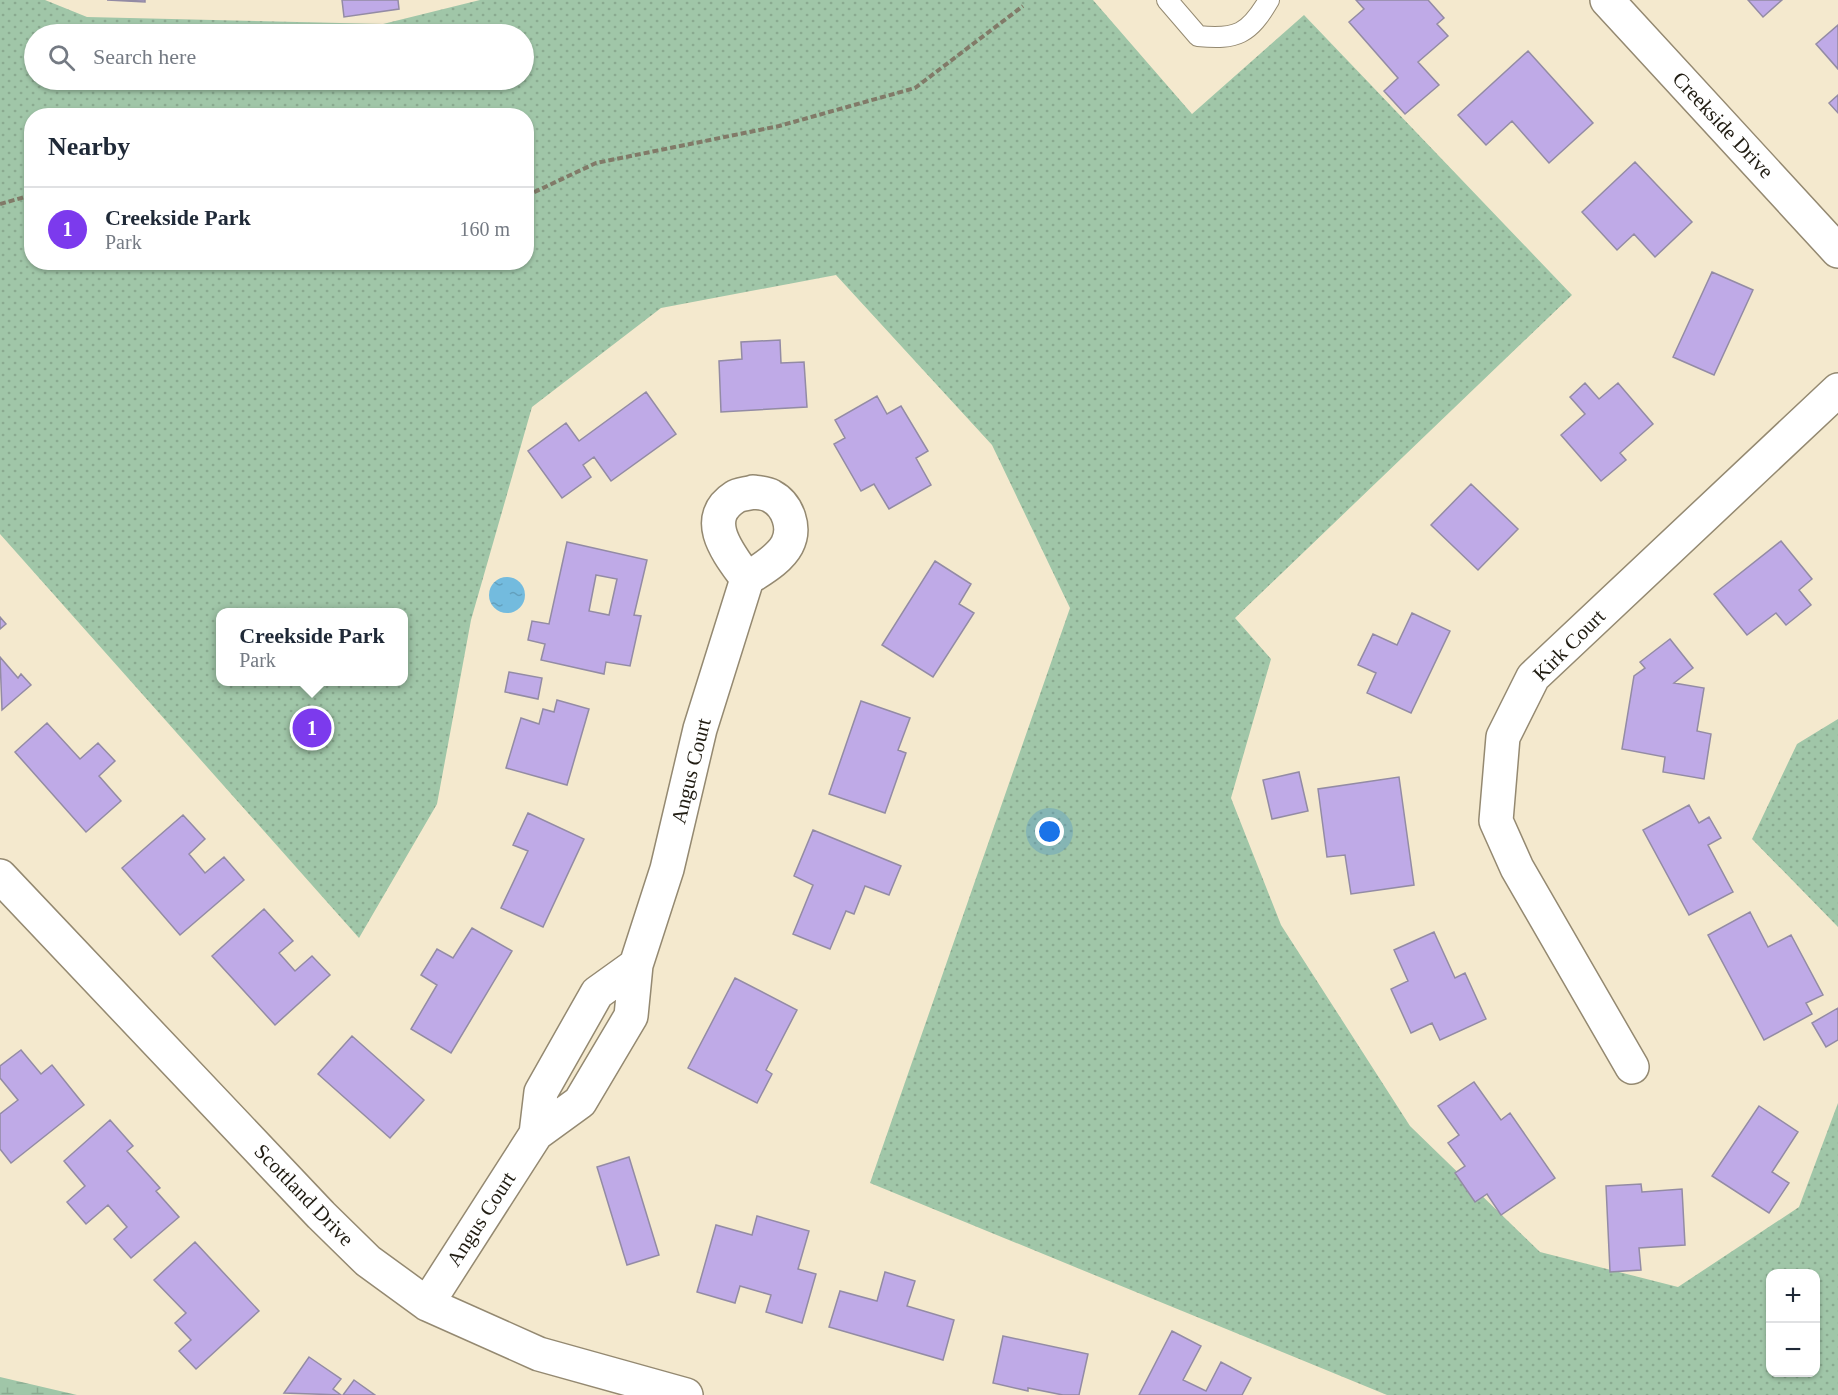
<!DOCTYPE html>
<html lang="en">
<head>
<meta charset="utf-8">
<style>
  body { margin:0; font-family:"Times New Roman",serif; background:#f6f6f7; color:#1f2937 }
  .controls { position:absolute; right:18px; bottom:18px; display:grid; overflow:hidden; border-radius:12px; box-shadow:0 2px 4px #0004 }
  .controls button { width:54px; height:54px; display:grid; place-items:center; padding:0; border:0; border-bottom:2px solid #e0e1e3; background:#fff; color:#1f2937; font:30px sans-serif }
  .you { position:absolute; left:1050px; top:832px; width:21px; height:21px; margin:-15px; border:4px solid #fff; border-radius:50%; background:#1a73e8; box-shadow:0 0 0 9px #1a73e833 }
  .badge { display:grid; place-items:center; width:39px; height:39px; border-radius:50%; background:#7c3aed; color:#fff; font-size:20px; font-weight:700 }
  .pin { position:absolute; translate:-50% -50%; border:3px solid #fff; box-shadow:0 2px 6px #0006 }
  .popup { position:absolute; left:216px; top:608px; width:192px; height:78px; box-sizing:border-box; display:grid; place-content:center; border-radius:12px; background:#fff; filter:drop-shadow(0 2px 4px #0005); font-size:20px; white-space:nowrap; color:#747a83 }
  .popup b { font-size:22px; color:#1f2937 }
  .popup::after { content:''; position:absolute; left:50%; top:100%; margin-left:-12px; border:12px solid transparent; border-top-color:#fff }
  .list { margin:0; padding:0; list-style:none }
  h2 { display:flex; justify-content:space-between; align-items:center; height:78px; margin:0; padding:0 24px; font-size:26px }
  h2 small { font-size:20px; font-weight:400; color:#747a83 }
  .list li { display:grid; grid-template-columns:39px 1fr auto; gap:18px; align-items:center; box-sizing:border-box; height:84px; padding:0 24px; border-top:2px solid #e0e1e3 }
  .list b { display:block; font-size:22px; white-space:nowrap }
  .list p { margin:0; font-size:20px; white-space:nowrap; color:#747a83 }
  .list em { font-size:20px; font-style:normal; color:#747a83 }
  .icon { flex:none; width:33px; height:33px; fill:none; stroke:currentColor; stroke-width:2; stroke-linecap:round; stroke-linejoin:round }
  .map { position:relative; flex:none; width:1838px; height:1395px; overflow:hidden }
  .search { position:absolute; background:#fff; box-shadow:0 2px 4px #0004; left:24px; top:24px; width:510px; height:66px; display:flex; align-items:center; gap:15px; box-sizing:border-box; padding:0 21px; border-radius:33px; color:#747a83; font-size:22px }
  .panel { position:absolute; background:#fff; box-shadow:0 2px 4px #0004; left:24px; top:108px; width:510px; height:162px; border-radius:24px }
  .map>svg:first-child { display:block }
</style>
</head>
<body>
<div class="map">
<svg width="1838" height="1395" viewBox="0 0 1838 1395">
  <defs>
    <pattern id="wetland-marsh" width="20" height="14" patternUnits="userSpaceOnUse" patternTransform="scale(1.5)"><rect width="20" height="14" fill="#a0c6a8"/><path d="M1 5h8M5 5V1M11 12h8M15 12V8" fill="none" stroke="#8aaa90"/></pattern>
    <pattern id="park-dots" width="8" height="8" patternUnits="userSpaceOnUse" patternTransform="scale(1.5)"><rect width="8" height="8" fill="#a0c6a8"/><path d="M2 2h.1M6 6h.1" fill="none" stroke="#8aaa90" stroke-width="1.8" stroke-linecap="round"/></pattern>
    <pattern id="water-ripples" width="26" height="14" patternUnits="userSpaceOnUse" patternTransform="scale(1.5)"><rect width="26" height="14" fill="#73bbde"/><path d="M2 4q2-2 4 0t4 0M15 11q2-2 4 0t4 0" fill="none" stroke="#63a0bd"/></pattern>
  </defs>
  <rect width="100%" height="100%" fill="#f4e9ce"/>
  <path fill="url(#wetland-marsh)" d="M0,1377L77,1395H0Z"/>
  <path fill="url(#park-dots)" fill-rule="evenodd" d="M0,0H45L87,17L383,24L480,0H1093L1192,114L1304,15L1572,295L1235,618L1271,659L1231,798L1281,925L1410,1126L1540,1252L1678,1287L1799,1207L1838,1103V1395H1387L870,1183L1070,608L992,445L836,275L661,308L532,407L471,620L437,804L359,938L0,534ZM34,34H524V80H34ZM32,116H526V262H32ZM220,612H404V682H220ZM1770,1274H1816V1372H1770Z
    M1838,719V927L1752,839L1797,744Z"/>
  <path fill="url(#water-ripples)" d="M489 595a18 18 0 1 1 36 0a18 18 0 1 1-36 0Z"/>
  <path fill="#bfaae7" stroke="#938ba4" stroke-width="1.5" fill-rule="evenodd" d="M107,0H145V2Z
    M342,0H398L399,9L344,17Z
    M1356,0H1428L1444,18L1437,24L1448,36L1418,62L1439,85L1405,114L1384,91L1398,78L1349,22L1364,9Z
    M1748,0H1782L1763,17Z
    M1838,25V69L1816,44Z
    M1528,51L1593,123L1549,163L1512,121L1486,145L1458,115Z
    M1838,95V113L1829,103Z
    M1635,162L1692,222L1655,257L1634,234L1617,250L1582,212Z
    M1712,272L1753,290L1714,375L1673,357Z
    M780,340L781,363L804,362L807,407L721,412L719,361L742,359L741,342Z
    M1585,383L1599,399L1618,383L1653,424L1620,453L1626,460L1601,481L1561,435L1585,414L1570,397Z
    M646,392L676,434L611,481L594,457L583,465L591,477L562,498L528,451L566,423L579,441Z
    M877,396L887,414L901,406L928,451L916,458L931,485L889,509L874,484L861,491L834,444L845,438L835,420Z
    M1471,484L1518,529L1478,570L1431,525Z
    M1781,541L1812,579L1799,590L1811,605L1786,625L1776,613L1747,635L1714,594Z
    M567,542L647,560L634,615L641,616L630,666L606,662L604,674L541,660L545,644L528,640L532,621L549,624ZM596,575L617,579L609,615L589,611Z
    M935,561L971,584L959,604L974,613L933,677L882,645Z
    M1412,613L1450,631L1411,713L1367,693L1376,673L1358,665L1373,634L1397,645Z
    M0,617L6,624L0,629Z
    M1670,639L1693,668L1674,683L1704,688L1697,731L1711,734L1704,779L1663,772L1665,757L1622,749L1634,676L1645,668L1640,662Z
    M0,657L18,678L21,674L31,685L2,710Z
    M509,672L542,678L538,699L505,692Z
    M557,700L589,709L567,785L506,768L521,718L539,724L543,709L554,712Z
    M861,701L910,718L898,750L906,753L885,813L829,794Z
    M47,723L80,759L98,743L115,761L99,776L121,801L86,832L15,752Z
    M1299,772L1308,811L1272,819L1263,780Z
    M1399,777L1414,885L1351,894L1345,855L1327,857L1318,789Z
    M1689,805L1699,823L1709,817L1721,838L1708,845L1733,892L1689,915L1643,830Z
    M528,813L584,839L543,927L501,908L528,851L513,845Z
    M183,815L205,839L189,854L205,873L224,857L244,880L180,935L122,868Z
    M813,830L901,866L889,895L865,886L854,914L846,911L830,949L793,934L813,885L794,876Z
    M264,909L293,941L279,953L295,971L312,956L330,975L275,1025L212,956Z
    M1750,912L1768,947L1791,935L1823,995L1806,1003L1812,1014L1764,1040L1708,935Z
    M472,928L512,951L451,1053L411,1029L437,985L421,975L437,949L453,958Z
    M1434,932L1455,978L1465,973L1486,1019L1440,1040L1432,1023L1411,1033L1391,989L1408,981L1394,950Z
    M735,978L797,1010L766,1070L772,1074L757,1103L688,1068Z
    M1838,1008V1040L1826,1047L1812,1023Z
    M352,1036L424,1100L390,1138L318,1074Z
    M21,1050L41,1074L52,1065L84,1105L11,1163L0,1149V1114L18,1100L0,1078V1066Z
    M1474,1082L1501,1120L1510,1113L1555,1178L1501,1215L1487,1194L1475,1202L1455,1173L1465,1166L1448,1143L1459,1135L1438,1106Z
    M1759,1106L1798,1132L1772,1172L1789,1183L1769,1213L1712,1176Z
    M110,1120L133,1146L127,1151L160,1188L156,1191L179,1217L131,1258L114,1239L127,1227L108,1205L86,1224L67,1202L85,1186L64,1161Z
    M629,1157L659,1255L627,1265L597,1167Z
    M1641,1184L1642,1192L1682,1189L1685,1245L1639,1248L1641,1270L1610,1272L1606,1186Z
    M757,1216L809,1231L798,1269L816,1274L802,1323L766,1312L771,1295L740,1286L735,1303L697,1292L716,1225L752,1235Z
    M195,1242L259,1311L196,1369L179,1351L191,1340L175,1323L186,1313L154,1280Z
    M885,1272L915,1281L907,1306L954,1320L943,1360L829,1327L840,1291L877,1301Z
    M1172,1331L1201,1346L1183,1380L1206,1391L1221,1362L1251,1378L1242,1395H1139Z
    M1003,1336L1088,1354L1079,1395H1063L1028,1388V1391L993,1383Z
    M309,1357L341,1379L333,1389L341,1395L284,1393Z
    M354,1380L375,1395H343Z"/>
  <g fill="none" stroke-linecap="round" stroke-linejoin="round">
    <g stroke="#948971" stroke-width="22">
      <path id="service" d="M1167,0L1198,36C1237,40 1249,34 1269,0"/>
    </g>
    <g stroke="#948971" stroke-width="36">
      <path id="minor" d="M1607,0L1838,251
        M753,492C758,493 766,493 771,496C788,505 796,528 787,545C779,560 760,570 747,579C731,556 699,520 735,497C739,494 748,494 753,492Z
        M0,876L321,1215L368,1261L427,1304L539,1354L686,1395
        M1632,1067L1517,868L1496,821L1503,737L1533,677L1838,390
        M536,1134L541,1092L597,993L636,965
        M427,1304L536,1134L580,1102L631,1016L636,965L667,869L700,729L747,579"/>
    </g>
    <path stroke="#817a68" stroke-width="4" stroke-dasharray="6 3" stroke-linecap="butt" d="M526,196L596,163L779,126L915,88L1023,6
      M0,204L32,195"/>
    <use href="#service" stroke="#fff" stroke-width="20"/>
    <use href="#minor" stroke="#fff" stroke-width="33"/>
  </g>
  <g text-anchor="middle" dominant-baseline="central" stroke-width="5" stroke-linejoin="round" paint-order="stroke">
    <g font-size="21" fill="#201c12" stroke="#fff">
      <text transform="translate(1723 125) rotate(47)">Creekside Drive</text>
      <text transform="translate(1569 645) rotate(-45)">Kirk Court</text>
      <text transform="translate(691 771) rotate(-76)">Angus Court</text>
      <text transform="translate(304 1195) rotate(46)">Scottland Drive</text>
      <text transform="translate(481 1219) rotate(-57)">Angus Court</text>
    </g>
  </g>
</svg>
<div class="controls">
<button>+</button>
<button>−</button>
</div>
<div class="you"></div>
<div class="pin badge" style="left:312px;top:728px">1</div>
<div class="popup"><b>Creekside Park</b>Park</div>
<div class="search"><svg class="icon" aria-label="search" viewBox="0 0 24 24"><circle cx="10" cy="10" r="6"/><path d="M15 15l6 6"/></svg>Search here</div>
<section class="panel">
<h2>Nearby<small></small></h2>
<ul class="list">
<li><span class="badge">1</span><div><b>Creekside Park</b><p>Park</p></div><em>160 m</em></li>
</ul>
</section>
</div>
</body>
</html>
